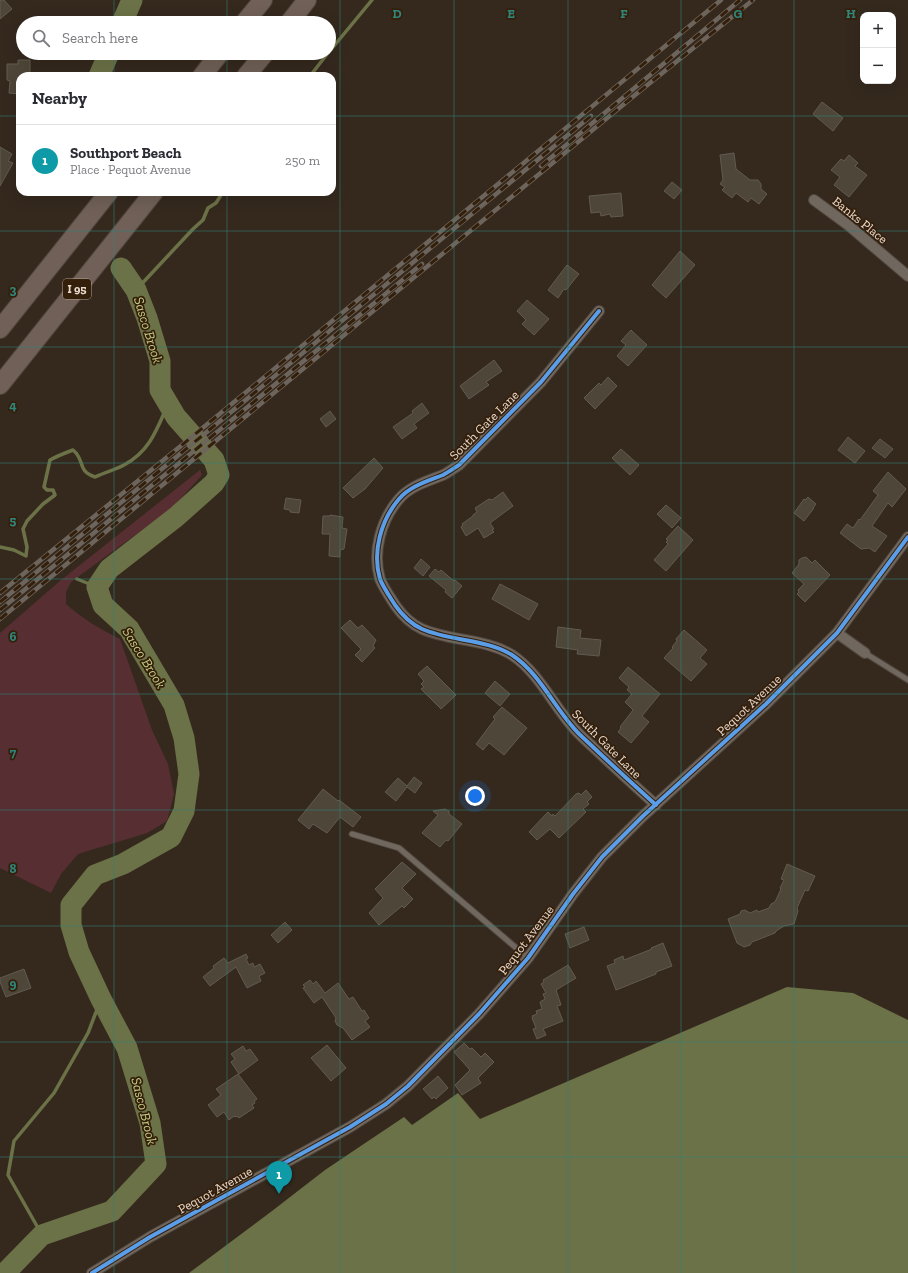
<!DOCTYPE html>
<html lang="en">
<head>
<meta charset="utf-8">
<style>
  body { margin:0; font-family:"Zilla Slab",serif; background:#f2f2f3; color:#2b2b33 }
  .controls { position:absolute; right:12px; top:12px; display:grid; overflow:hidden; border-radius:8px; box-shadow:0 4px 16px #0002 }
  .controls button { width:36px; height:36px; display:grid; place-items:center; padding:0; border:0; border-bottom:1px solid #e1e1e2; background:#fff; color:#2b2b33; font:20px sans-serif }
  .you { position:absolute; left:475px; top:796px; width:14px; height:14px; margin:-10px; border:3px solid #fff; border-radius:50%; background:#1a73e8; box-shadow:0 0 0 6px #1a73e833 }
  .badge { display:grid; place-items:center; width:26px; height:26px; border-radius:50%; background:#645e5d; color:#fff; font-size:13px; font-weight:700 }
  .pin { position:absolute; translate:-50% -33px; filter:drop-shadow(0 1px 2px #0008) }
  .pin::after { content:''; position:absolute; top:21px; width:14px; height:12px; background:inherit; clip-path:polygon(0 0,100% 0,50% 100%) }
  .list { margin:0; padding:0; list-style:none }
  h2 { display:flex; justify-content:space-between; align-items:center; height:52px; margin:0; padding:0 16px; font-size:17px }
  h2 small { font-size:13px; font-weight:400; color:#7c7c81 }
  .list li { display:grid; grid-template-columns:26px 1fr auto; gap:12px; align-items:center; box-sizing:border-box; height:72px; padding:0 16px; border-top:1px solid #e1e1e2 }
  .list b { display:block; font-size:15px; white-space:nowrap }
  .list p { margin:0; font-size:13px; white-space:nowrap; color:#7c7c81 }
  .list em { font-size:13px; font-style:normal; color:#7c7c81 }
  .icon { flex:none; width:22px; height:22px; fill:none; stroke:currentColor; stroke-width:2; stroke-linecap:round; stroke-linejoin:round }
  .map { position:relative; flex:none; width:908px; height:1273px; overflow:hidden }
  .search { position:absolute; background:#fff; box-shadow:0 4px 16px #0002; left:16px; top:16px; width:320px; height:44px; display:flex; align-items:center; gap:10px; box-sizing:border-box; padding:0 14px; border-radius:22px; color:#7c7c81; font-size:15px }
  .panel { position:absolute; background:#fff; box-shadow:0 4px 16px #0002; left:16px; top:72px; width:320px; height:124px; border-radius:12px }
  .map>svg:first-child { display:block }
</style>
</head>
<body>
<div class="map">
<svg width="908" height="1273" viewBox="0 0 908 1273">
  <rect width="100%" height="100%" fill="#35291e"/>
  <path fill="#572e32" d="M200,470L202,475L172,508L71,582L66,592V604C83,619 100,629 120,639L152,730L168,764L174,794L167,821L147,833L78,854L61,874L51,893L0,868V633L61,580Z"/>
  <path fill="#6c7247" d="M787,987L853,993L908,1020V1273H189L272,1211L325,1170L404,1117L412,1125L458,1093L480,1119Z"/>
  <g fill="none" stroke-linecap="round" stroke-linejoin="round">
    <path stroke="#6c7247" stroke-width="3.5" d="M329,52L372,0
      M310,76L328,53
      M136,290L193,229L203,220L208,208L216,203L223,192
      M0,547L14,550L26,556L27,547L23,529L27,521L43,504L55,495L53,490H47L44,487L50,460C57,456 65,453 73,450C86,461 76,470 95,477C105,472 115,470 124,465C150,451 157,429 168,404
      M77,579L97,587
      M42,1235L8,1175L14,1141L54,1093L88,1033L101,999"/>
    <path stroke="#6c7247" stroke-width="21" d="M122,23L132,0
      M99,76L109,53
      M5,1273L42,1235L112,1211L156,1164L150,1123L127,1048L101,999L79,952L71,925V905L95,875L123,864L171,837L184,811L189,774L184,738L174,705L129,629L103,605L97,587L109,569L176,517L214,483L219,475L214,460L176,417L160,390V361L147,318L136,290L121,268"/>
  </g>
  <path fill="#4e4638" stroke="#625b50" d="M0,0H4L12,9L0,19Z
    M18,60H30V76H20V94L9,93L10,81L7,80V64H18Z
    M822,102L843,118L833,131L813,114Z
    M0,147L12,154L8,161L13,163L0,186Z
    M734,153L736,169L750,180H758L761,184V189L767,194L759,204L751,198L748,202L736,193L732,198L722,190L725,187L720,184L723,180L720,155Z
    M849,155L858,163L855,166L867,175L849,197L834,185L840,177L831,170L841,159L844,161Z
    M672,182L682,190L674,199L664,191Z
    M621,193L623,216L611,217L610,214L601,216L600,212L591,213L589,196Z
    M680,251L695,265L666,298L652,285Z
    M567,265L579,274L566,290L564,289L558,298L548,290Z
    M527,300L549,319L534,335L522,324L526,320L517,311Z
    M631,330L647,345L628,366L617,356L626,345L621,341Z
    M494,360L502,371L486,382L489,385L469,399L460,386Z
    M608,377L617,386L595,409L584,398L599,383L601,385Z
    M422,403L429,413L414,424L417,428L402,439L393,427L413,413L412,411Z
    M330,411L336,419L326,427L320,419Z
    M848,437L865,451L855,463L838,450Z
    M880,439L893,449L885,458L872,448Z
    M621,449L639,465L630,475L612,458Z
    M374,458L383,468L365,489L353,498L343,488Z
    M888,472L906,489L892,507L888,503L872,526L887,536L875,552L869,548L861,549L840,533L847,524L853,528L859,519L860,520L878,495L873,491Z
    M503,492L513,506L490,523L494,529L492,530L494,532L484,538L478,528L466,536L461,527L463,525L462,524L473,516V515L477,512L475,508L489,499L492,500Z
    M808,497L816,504L813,508H814L804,521L794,513L804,499L805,500Z
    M286,498L301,500L299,513L290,512V510L284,509Z
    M666,505L681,518L672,528L657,514Z
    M330,515L343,517L342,528L347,529L344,549L340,550V557L329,556L330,534H322L323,516H330Z
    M678,526L693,540L666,571L654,560L668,544L666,542L668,540L666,539Z
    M806,557L812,563L815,560L830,575L805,602L797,594L799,592L798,590L804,584L792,573L799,564V560L802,558Z
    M421,559L430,567L423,576L414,568Z
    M435,569L439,572L441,570L454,581L455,580L462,586L452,598L445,592L446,590L429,576Z
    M500,584L538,604L529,620L492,599Z
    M350,620L358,628L362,625L376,640L373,646L375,648L362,662L355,655L361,649L341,628Z
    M558,627L581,630L580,638L601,640L599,656L577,654L578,650L556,647Z
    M684,630L707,650L700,658L707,664L691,681L664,658L673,648L672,647L677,641L676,639Z
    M427,666L456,695L441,709L421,689L424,687L421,684L424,681L418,674Z
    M628,667L660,694L642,716L649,722L631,743L618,732L621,728L620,727L633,710L625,702L632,694L627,690L629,687L619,678Z
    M495,681L510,694L500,706L485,693Z
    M502,707L527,728L504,755L489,743L483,750L476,744L495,719L493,717Z
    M414,777L422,783L415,793L407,787L396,801L385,792L398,778L407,786Z
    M323,789L338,801L339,800L361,817L353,827L340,817L327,833L313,824L309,829L298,820Z
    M586,790L592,797L587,802L589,804L583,809L586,812L559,838L550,829L537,840L529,832L548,812L552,816L553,814L555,816L576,794L579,793L581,795Z
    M445,809L449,811V814L462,824L448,841L446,840L440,847L422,833L438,815L433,811Z
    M402,862L416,874L402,888L413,899L404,908L402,906L379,925L369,913L383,898L375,889Z
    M787,864L815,876L808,891L805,890L797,908L798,911L794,924L784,926L776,931L775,933L752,942L750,945L744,947L737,943L728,919L740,914L741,911L745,910L750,913L757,910L758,912L769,908L771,904L775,902L781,889L780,888L784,880L781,879Z
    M285,922L292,930L278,943L271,935Z
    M584,927L589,940L570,948L565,934Z
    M663,943L672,966L656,972V974L616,990L607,966L615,963L614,960L623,956L624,960L652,949L651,948Z
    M246,954L248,958L246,959L249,965L253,963L254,967L260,964L265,973L259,976L261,981L247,988L236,967L210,986L203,977L214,968L213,966L224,958L228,963Z
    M568,965L576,978L556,990L561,1005L557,1006L563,1021L543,1029L546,1035L537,1039L533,1029L536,1028L532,1018H533L532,1016L537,1014L536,1011L542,1009L540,1002L545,999L543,994L546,993L541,984L544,982L543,980Z
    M24,969L31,988L6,997L0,982V978Z
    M310,980L313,984L316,981L325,993L338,983L349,999L353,997L362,1011L364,1010L369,1018L365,1021L370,1027L352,1040L343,1028L337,1025L335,1021L336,1018L322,997L314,1003L303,988L305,987L303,985Z
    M464,1043L470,1049L472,1048L481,1057L485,1053L494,1062L478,1078L481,1083L462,1095L455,1085L470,1070L454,1052Z
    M327,1045L346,1068L331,1081L311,1058Z
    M243,1046L246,1051L250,1049L258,1060L239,1074L231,1062L235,1059L231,1054Z
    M238,1074L257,1099L254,1101L255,1103L252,1105L254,1108L239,1118L237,1116L235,1117L234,1116L229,1120L224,1112L217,1117L208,1105L221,1095L216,1089Z
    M438,1076L448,1088L436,1099L434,1097L432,1099L423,1089Z"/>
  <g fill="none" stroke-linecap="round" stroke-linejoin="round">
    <g stroke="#50463d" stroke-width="7">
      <path id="service" d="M865,653L908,680
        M352,834L399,848L528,958"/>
    </g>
    <g stroke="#50463d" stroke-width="12">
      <path id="minor" d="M814,200L848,225L908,276
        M599,311L541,382L459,465C454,468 449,472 443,475C428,481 410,486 399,499C381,520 372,552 380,579C383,587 390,597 395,605C402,615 411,624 422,629C449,641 487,639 512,655C538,672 552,703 572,726C578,734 586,740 593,747C614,767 635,786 656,805
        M837,633L865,653
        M92,1273L150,1237L350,1127L386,1104L408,1086L479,1014L528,958L573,894L602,857L643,816L766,704L837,633L908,537"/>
    </g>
    <g stroke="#50463d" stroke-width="20">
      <path id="motorway" d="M244,23L263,0
        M289,23L307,0
        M202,76L220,53
        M246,76L265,53
        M0,329L109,192
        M0,385L154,192"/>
    </g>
    <use href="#service" stroke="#70675f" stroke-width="5"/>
    <use href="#minor" stroke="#70675f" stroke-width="10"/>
    <use href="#motorway" stroke="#706057" stroke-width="18"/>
    <g stroke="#6d645b" stroke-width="4.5">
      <path id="rail" d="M541,166L740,0
        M0,593L182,445L721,0
        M0,602L591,116
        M0,610L422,264
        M0,619L635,95L753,0"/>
    </g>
    <use href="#rail" stroke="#341f0b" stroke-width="3" stroke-dasharray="9" stroke-linecap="butt"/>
    <g stroke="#341f0b" stroke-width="6">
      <path id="cycleway" d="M599,311L541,382L459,465C454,468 449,472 443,475C428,481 410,486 399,499C381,520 372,552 380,579C383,587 390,597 395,605C402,615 411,624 422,629C449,641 487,639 512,655C538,672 552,703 572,726C578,734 586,740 593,747C614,767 635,786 656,805
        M92,1273L150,1237L350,1127L386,1104L408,1086L479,1014L528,958L573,894L602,857L643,816L766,704L837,633L908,537"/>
    </g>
    <use href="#cycleway" stroke="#5a9eea" stroke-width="4"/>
  </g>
  <path fill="none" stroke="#30857c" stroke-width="1" stroke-opacity="0.55" d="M114,0V23M227,0V23M340,0V1273M454,0V1273M568,0V1273M681,0V1273M794,0V1273M114,53V76M227,53V76M0,116H20M332,116H908M114,192V1273M227,192V1273M0,231H908M0,347H908M0,463H908M0,579H908M0,694H908M0,810H908M0,926H908M0,1042H908M0,1157H908"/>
  <g text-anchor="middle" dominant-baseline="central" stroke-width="3.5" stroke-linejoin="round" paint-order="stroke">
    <rect fill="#341f0b" stroke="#b2a294" stroke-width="1" x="63" y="279" width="28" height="20" rx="3"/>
    <g font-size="12" font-weight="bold" fill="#e8dace">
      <text x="77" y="289">I 95</text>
    </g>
    <g font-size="13" fill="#e8dace" stroke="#341f0b">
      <text transform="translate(860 220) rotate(39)">Banks Place</text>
      <text transform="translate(484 425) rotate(-45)">South Gate Lane</text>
      <text transform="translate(749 705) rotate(-43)">Pequot Avenue</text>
      <text transform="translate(607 744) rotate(45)">South Gate Lane</text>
      <text transform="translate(526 940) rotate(-53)">Pequot Avenue</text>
      <text transform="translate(215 1190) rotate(-29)">Pequot Avenue</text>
    </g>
    <g font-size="14" font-style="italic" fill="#c4cf86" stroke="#341f0b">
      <text transform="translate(148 330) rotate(73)">Sasco Brook</text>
      <text transform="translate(144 658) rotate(58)">Sasco Brook</text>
      <text transform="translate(144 1111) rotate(76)">Sasco Brook</text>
    </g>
  </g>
  <g font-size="13" text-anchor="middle" font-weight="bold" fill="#30857c" stroke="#341f0b" stroke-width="3.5" stroke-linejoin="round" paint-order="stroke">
    <text x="397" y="18">D</text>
    <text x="511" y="18">E</text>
    <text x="624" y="18">F</text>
    <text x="738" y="18">G</text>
    <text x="851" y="18">H</text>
    <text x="13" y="294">3</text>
    <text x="13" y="410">4</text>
    <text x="13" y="525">5</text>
    <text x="13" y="641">6</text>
    <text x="13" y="757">7</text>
    <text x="13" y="873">8</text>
    <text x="13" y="988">9</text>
  </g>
</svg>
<div class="controls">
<button>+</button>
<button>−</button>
</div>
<div class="you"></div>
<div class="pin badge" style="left:279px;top:1194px;background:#0f9aa8">1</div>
<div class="search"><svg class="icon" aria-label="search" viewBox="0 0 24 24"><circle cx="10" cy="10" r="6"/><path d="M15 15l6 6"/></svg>Search here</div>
<section class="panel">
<h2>Nearby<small></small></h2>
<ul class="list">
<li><span class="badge" style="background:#0f9aa8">1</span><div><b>Southport Beach</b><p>Place · Pequot Avenue</p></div><em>250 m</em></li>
</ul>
</section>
</div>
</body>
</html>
